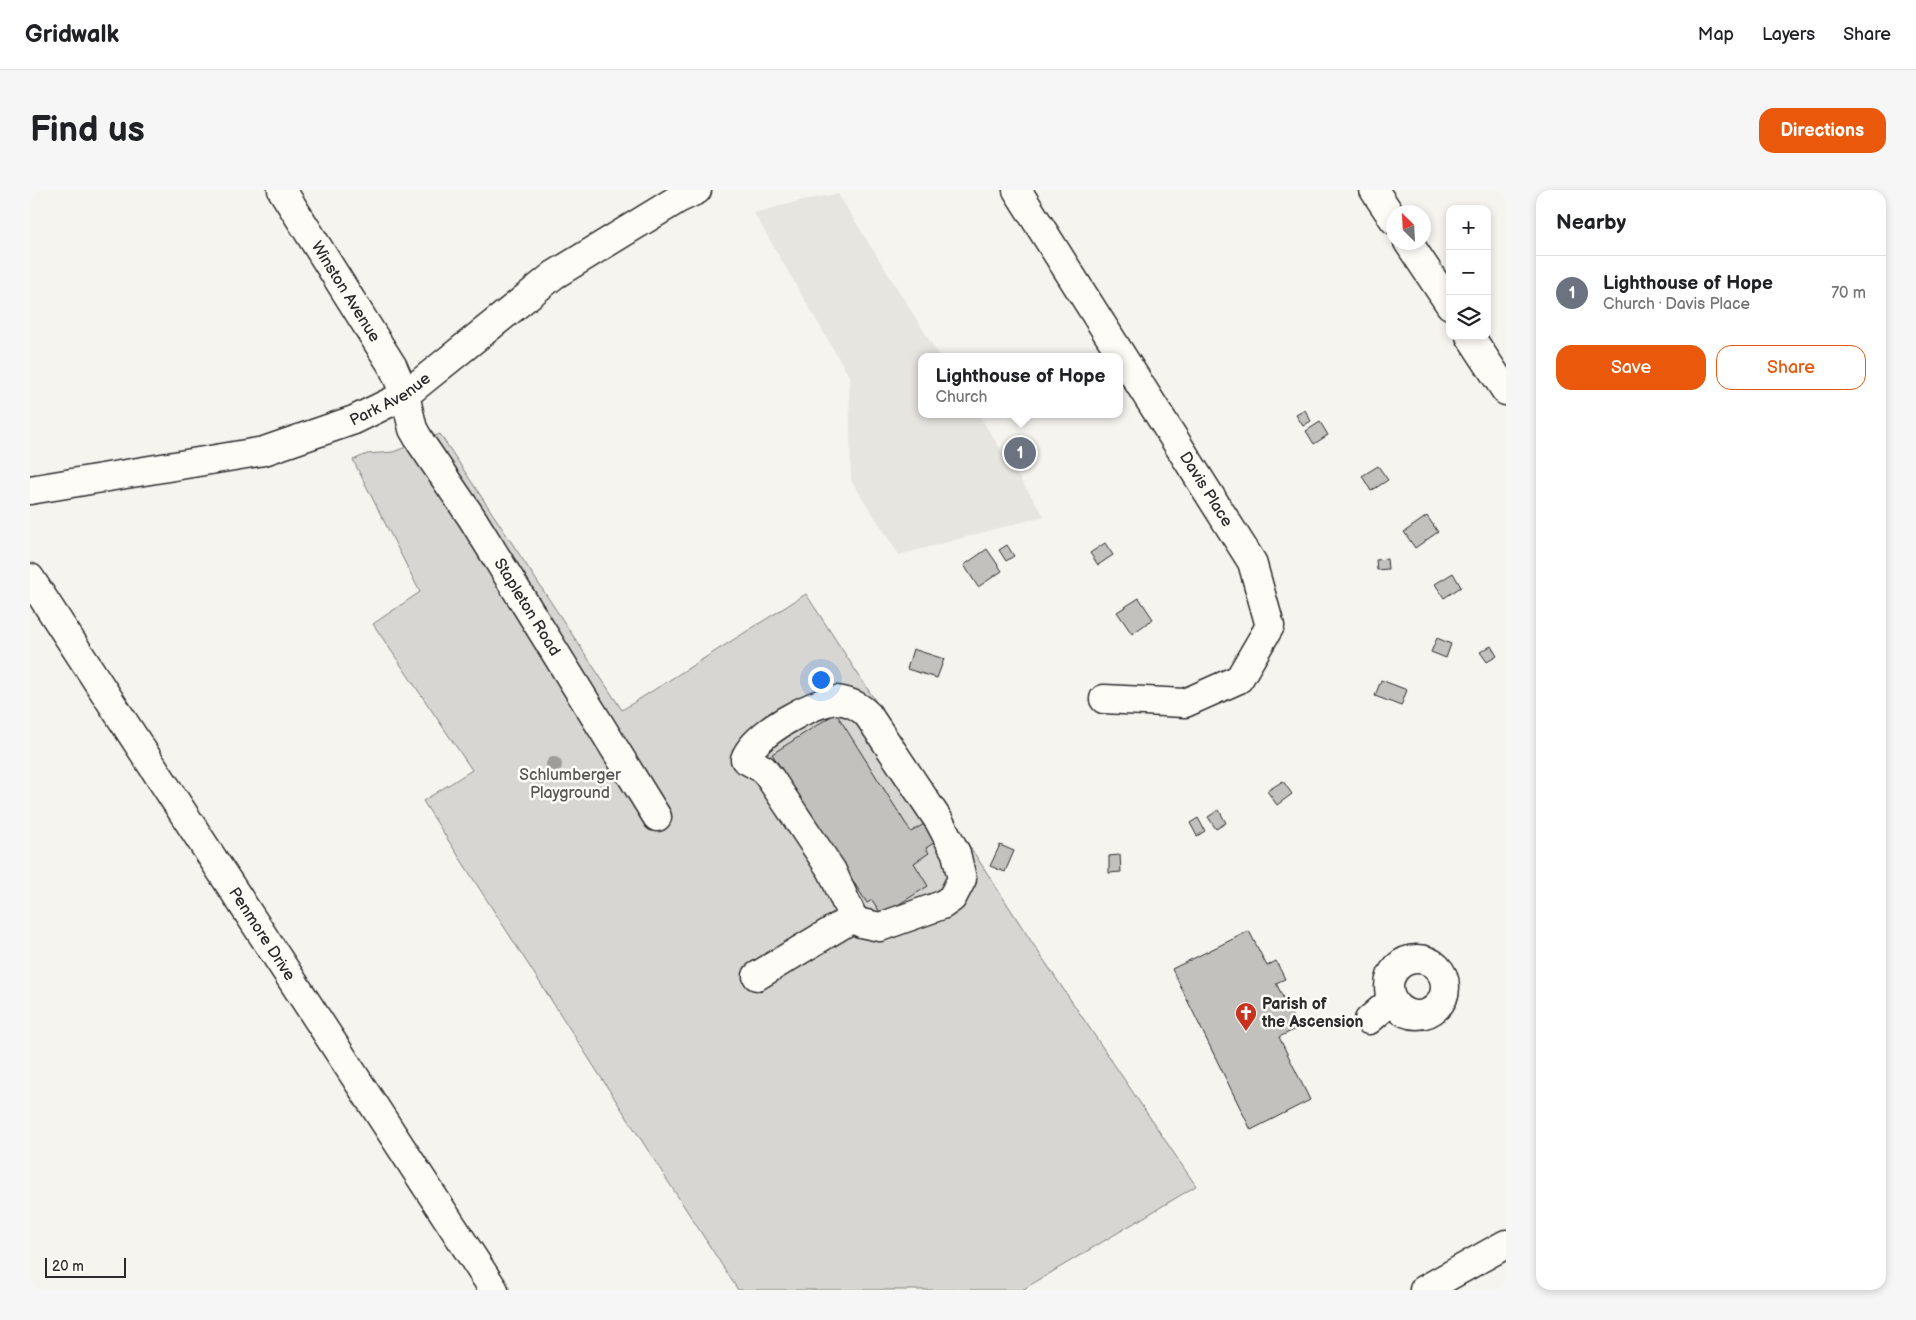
<!DOCTYPE html>
<html lang="en">
<head>
<meta charset="utf-8">
<style>
  body { margin:0; font-family:"Balsamiq Sans",sans-serif; background:#f6f6f6; color:#202124 }
  .controls { position:absolute; right:15px; top:15px; display:grid; overflow:hidden; border-radius:10px; box-shadow:0 2px 8px #0003 }
  .controls button { width:45px; height:45px; display:grid; place-items:center; padding:0; border:0; border-bottom:1px solid #e0e0e0; background:#fff; color:#202124; font:25px sans-serif }
  .compass { position:absolute; left:1356px; top:15px; width:45px; height:45px; border-radius:50%; background:#fff; box-shadow:0 2px 8px #0003; rotate:336deg }
  .scale { position:absolute; left:15px; bottom:12px; width:81px; box-sizing:border-box; padding-left:5px; border:2px solid #2b2b2b; border-top:0; font-size:14px; line-height:18px; white-space:nowrap; color:#2b2b2b; -webkit-text-stroke:4px #fdfcf7; paint-order:stroke }
  .you { position:absolute; left:790px; top:489px; width:18px; height:18px; margin:-12px; border:4px solid #fff; border-radius:50%; background:#1a73e8; box-shadow:0 0 0 8px #1a73e833 }
  .badge { display:grid; place-items:center; width:32px; height:32px; border-radius:50%; background:#ea580c; color:#fff; font-size:16px; font-weight:700 }
  .pin { position:absolute; translate:-50% -50%; border:2px solid #fff; box-shadow:0 1px 5px #0006 }
  .popup { position:absolute; left:888px; top:163px; width:205px; height:65px; box-sizing:border-box; display:grid; place-content:center; border-radius:10px; background:#fff; filter:drop-shadow(0 1px 4px #0005); font-size:16px; white-space:nowrap; color:#757577 }
  .popup b { font-size:19px; color:#202124 }
  .popup::after { content:''; position:absolute; left:50%; top:100%; margin-left:-10px; border:10px solid transparent; border-top-color:#fff }
  .list { margin:0; padding:0; list-style:none }
  h2 { display:flex; justify-content:space-between; align-items:center; height:65px; margin:0; padding:0 20px; font-size:21px }
  h2 small { font-size:16px; font-weight:400; color:#757577 }
  .list li { display:grid; grid-template-columns:32px 1fr auto; gap:15px; align-items:center; box-sizing:border-box; height:75px; padding:0 20px; border-top:1px solid #e0e0e0 }
  .list b { display:block; font-size:19px; white-space:nowrap }
  .list p { margin:0; font-size:16px; white-space:nowrap; color:#757577 }
  .list em { font-size:16px; font-style:normal; color:#757577 }
  .actions { display:flex; gap:10px; padding:15px 20px }
  .actions a { flex:1; padding:11px 0; border:1px solid #ea580c; border-radius:15px; text-align:center; font-size:18px; color:#ea580c }
  .actions .main { background:#ea580c; color:#fff }
  .icon { flex:none; width:28px; height:28px; fill:none; stroke:currentColor; stroke-width:2; stroke-linecap:round; stroke-linejoin:round }
  .map { position:relative; flex:none; width:1476px; height:1100px; overflow:hidden; border-radius:15px }
  header { display:flex; align-items:center; gap:30px; box-sizing:border-box; height:70px; padding:0 25px; background:#fff; border-bottom:1px solid #e0e0e0 }
  header strong { font-size:24px }
  nav { display:flex; gap:28px; margin-inline-start:auto; font-size:18px }
  .intro { display:flex; align-items:center; justify-content:space-between; box-sizing:border-box; height:120px; padding:0 30px }
  h1 { margin:0; font-size:35px }
  .button { padding:12px 22px; border-radius:15px; background:#ea580c; color:#fff; font-size:18px; font-weight:700 }
  main { display:flex; gap:30px; padding:0 30px }
  aside { flex:1; background:#fff; border-radius:15px; box-shadow:0 2px 8px #0003 }
  .map>svg:first-child { display:block }
</style>
</head>
<body>
<header>
<strong>Gridwalk</strong>
<nav><a>Map</a><a>Layers</a><a>Share</a></nav>
</header>
<div class="intro"><h1>Find us</h1><a class="button">Directions</a></div>
<main>
<div class="map">
<svg width="1476" height="1100" viewBox="0 0 1476 1100">
  <rect width="100%" height="100%" fill="#f5f4ef"/>
  <filter id="ink" filterUnits="userSpaceOnUse"><feTurbulence type="fractalNoise" baseFrequency=".02" numOctaves="2"/><feDisplacementMap in="SourceGraphic" scale="10" xChannelSelector="R" yChannelSelector="G"/><feConvolveMatrix kernelMatrix="1 2 1 2 8 2 1 2 1" color-interpolation-filters="sRGB"/></filter>
  <g filter="url(#ink)">
    <path fill="#e6e5e0" d="M808,4L910,167H891V224H948L1014,326L869,365L821,290L819,186L724,23L773,10Z"/>
    <path fill="#d7d6d2" stroke="#81807e" d="M410,244L592,520L776,404L1003,754L1166,996L992,1100H708L393,611L442,580L343,434L390,402L323,270L337,264L363,262Z"/>
    <path fill="#c2c1be" stroke="#2b2b2b" d="M1275,220L1281,231L1273,236L1266,225Z
      M1290,232L1298,245L1284,254L1276,241Z
      M1348,276L1358,290L1341,301L1332,286Z
      M1397,326L1408,342L1385,358L1374,342Z
      M1075,353L1083,365L1068,375L1060,363Z
      M977,355L984,366L976,371L969,360Z
      M957,359L972,381L948,397L934,375Z
      M1357,369L1358,379L1347,380L1346,370Z
      M1423,383L1431,397L1414,408L1405,394Z
      M1109,408L1123,429L1102,444L1087,422Z
      M1407,448L1421,454L1416,468L1401,462Z
      M1461,456L1467,466L1457,472L1450,462Z
      M883,459L914,469L907,488L877,479Z
      M1351,490L1377,500L1371,516L1345,506Z
      M806,523L881,642L894,634L905,652L896,658L899,663L884,673L898,696L852,725L842,710L837,713L742,564Z
      M1253,591L1262,604L1247,615L1237,601Z
      M1189,620L1196,633L1186,639L1178,627Z
      M1168,628L1175,641L1167,646L1160,633Z
      M970,655L984,661L975,682L960,676Z
      M1090,665L1091,682L1079,683V666Z
      M1219,741L1237,776L1246,771L1255,789L1246,793L1268,838L1249,847L1280,910L1221,940L1142,779Z"/>
    <g fill="none" stroke-linecap="round" stroke-linejoin="round">
      <g stroke="#2b2b2b" stroke-width="31">
        <g id="minor">
          <path id="s1" d="M252,0L363,177L375,205L383,239L391,253L442,328L627,627"/>
          <path id="s2" d="M987,0L1222,372L1240,436L1209,489L1155,513L1074,509"/>
          <path d="M1344,0L1364,30"/>
          <path d="M1378,52L1420,115"/>
          <path d="M1440,146L1476,201"/>
          <path id="s3" d="M0,388L464,1100"/>
          <path d="M807,510C821,512 829,516 838,525L909,631L926,663L932,689L922,708L912,715L850,737L831,733L823,728L802,681L740,588L733,579L715,569C724,544 782,512 807,510Z"/>
          <circle cx="1387" cy="797" r="28"/>
          <path d="M727,786L823,728"/>
          <path d="M1339,830L1362,810"/>
          <path d="M1394,1100L1476,1054"/>
        </g>
      </g>
      <g stroke="#2b2b2b" stroke-width="31">
        <g id="major">
          <path id="s4" d="M0,300L234,261L324,230L375,205L524,85L648,9L667,0"/>
        </g>
      </g>
      <use href="#minor" stroke="#fdfcf7" stroke-width="28"/>
      <use href="#major" stroke="#fdfcf7" stroke-width="28"/>
    </g>
    <circle fill="#9e9d9a" cx="524" cy="575" r="8"/>
  </g>
  <defs>
    <g id="church-pin" transform="scale(1.125)"><path d="M0 17L-7.5 6A9.5 9.5 0 1 1 7.5 6Z" fill="#c8321e" stroke="#fdfcf7"/><path d="M-1.2-6h2.4v3.5h3.3v2.4h-3.3V6h-2.4V-.1h-3.3v-2.4h3.3Z" fill="#fff"/></g>
  </defs>
  <g fill-rule="evenodd">
    <use href="#church-pin" x="1216" y="823"/>
  </g>
  <g text-anchor="middle" dominant-baseline="central" stroke-width="5" stroke-linejoin="round" paint-order="stroke">
    <g font-size="16" fill="#2b2b2b" stroke="#fdfcf7">
      <text stroke="none"><textPath href="#s1" startOffset="120">Winston Avenue</textPath></text>
      <text stroke="none"><textPath href="#s4" startOffset="374">Park Avenue</textPath></text>
      <text stroke="none"><textPath href="#s2" startOffset="354">Davis Place</textPath></text>
      <text stroke="none"><textPath href="#s1" startOffset="486">Stapleton Road</textPath></text>
      <text stroke="none"><textPath href="#s3" startOffset="425">Penmore Drive</textPath></text>
    </g>
    <g font-size="16" fill="#565655" stroke="#fdfcf7">
      <text x="540" y="585">Schlumberger<tspan x="540" dy="18">Playground</tspan></text>
    </g>
    <g font-size="16" font-weight="bold" fill="#2b2b2b" stroke="#fdfcf7" text-anchor="start">
      <text x="1232" y="814">Parish of<tspan x="1232" dy="18">the Ascension</tspan></text>
    </g>
  </g>
</svg>
<div class="controls">
<button>+</button>
<button>−</button>
<button><svg class="icon" aria-label="layers" viewBox="0 0 24 24"><path d="M12 4l9 5-9 5-9-5zM3 14l9 5 9-5"/></svg></button>
</div>
<svg class="compass" viewBox="-18 -18 36 36"><path d="M0-13l5 13h-10z" fill="#e53935"/><path d="M0 13l5-13h-10z" fill="#757577"/></svg>
<div class="scale">20 m</div>
<div class="you"></div>
<div class="pin badge" style="left:990px;top:263px;background:#6b7280">1</div>
<div class="popup"><b>Lighthouse of Hope</b>Church</div>
</div>
<aside>
<h2>Nearby<small></small></h2>
<ul class="list">
<li><span class="badge" style="background:#6b7280">1</span><div><b>Lighthouse of Hope</b><p>Church · Davis Place</p></div><em>70 m</em></li>
</ul>
<div class="actions"><a class="main">Save</a><a>Share</a></div>
</aside>
</main>
</body>
</html>
